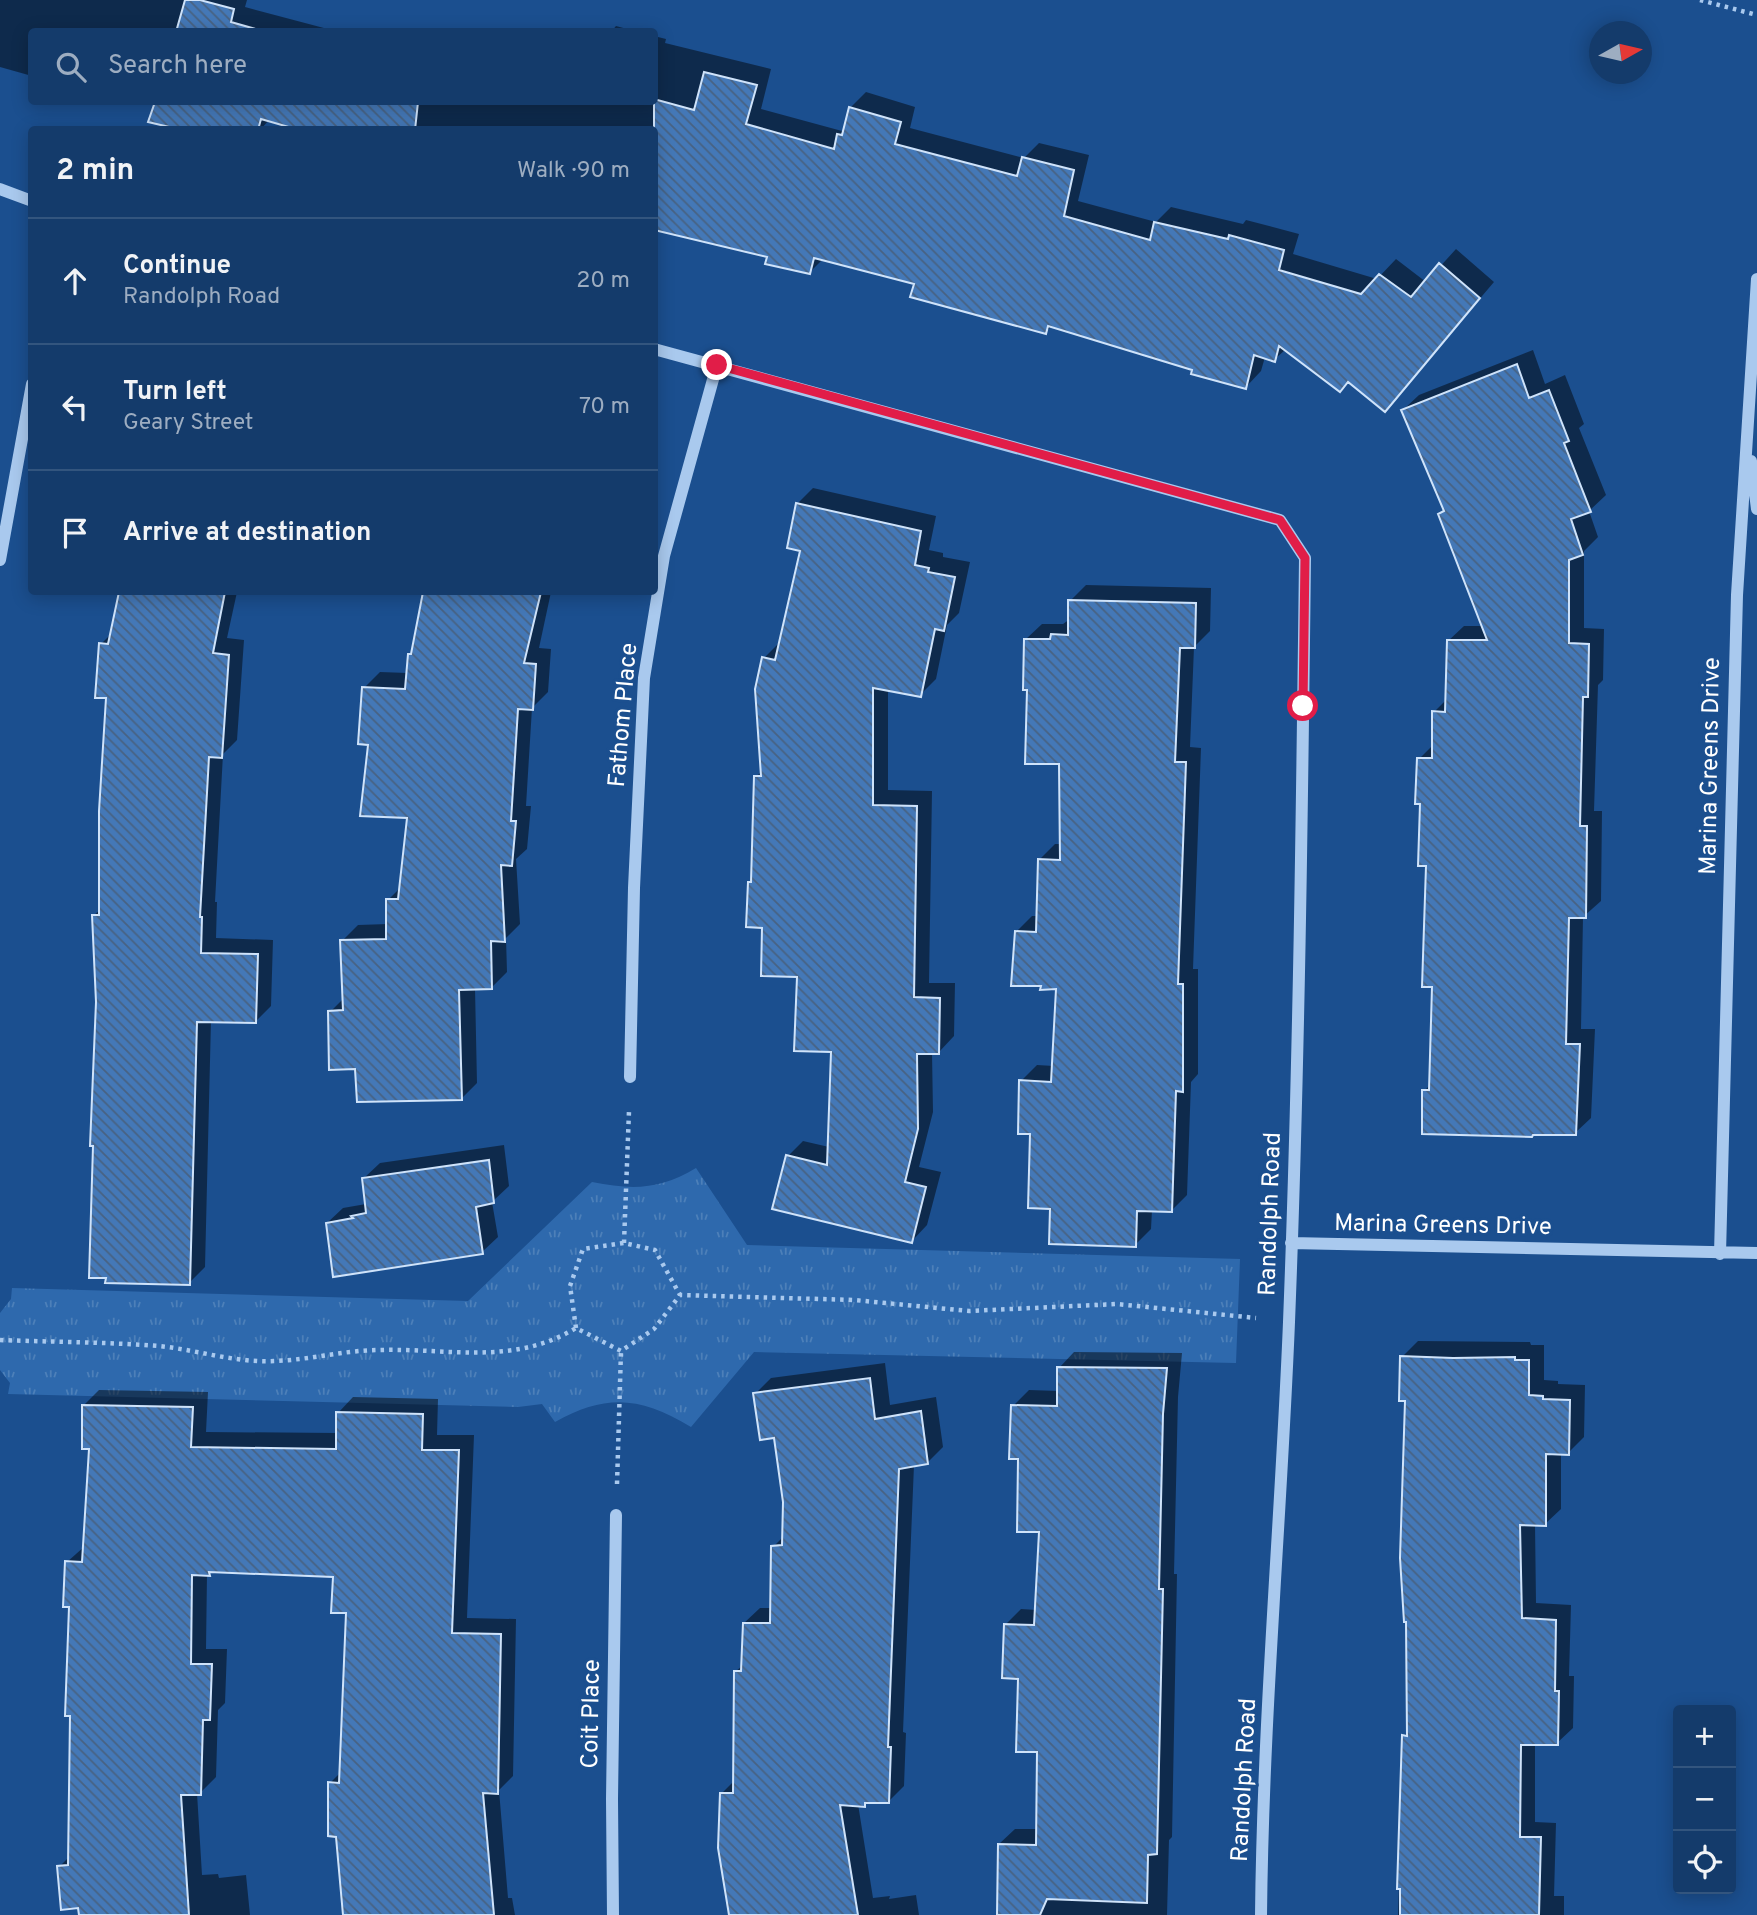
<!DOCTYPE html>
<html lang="en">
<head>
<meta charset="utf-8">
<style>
  body { margin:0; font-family:Overpass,sans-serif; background:#214673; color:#f1f3f6 }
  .controls { position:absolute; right:21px; bottom:21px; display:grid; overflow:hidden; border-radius:7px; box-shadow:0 4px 18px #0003 }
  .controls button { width:63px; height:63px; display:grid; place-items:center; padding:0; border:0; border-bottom:2px solid #33557e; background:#143b6b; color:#f1f3f6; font:35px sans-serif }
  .compass { position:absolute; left:1589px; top:21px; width:63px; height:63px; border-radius:50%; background:#143b6b; box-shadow:0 4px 18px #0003; rotate:82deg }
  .stop { position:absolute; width:21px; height:21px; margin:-16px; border:5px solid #e11d48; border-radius:50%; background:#fff }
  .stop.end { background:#e11d48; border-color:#fff; box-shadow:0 2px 7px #0008 }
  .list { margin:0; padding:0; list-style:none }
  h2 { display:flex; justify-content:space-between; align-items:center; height:91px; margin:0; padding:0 28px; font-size:30px }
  h2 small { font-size:23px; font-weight:400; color:#9dadc1 }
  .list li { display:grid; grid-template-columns:46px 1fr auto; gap:21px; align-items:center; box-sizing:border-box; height:126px; padding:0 28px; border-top:2px solid #33557e }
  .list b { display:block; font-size:26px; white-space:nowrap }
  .list p { margin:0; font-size:23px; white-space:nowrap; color:#9dadc1 }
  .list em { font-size:23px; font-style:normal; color:#9dadc1 }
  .icon { flex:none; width:38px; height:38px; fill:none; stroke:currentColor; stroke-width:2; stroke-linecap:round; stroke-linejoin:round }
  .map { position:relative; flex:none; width:1757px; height:1915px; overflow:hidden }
  .search { position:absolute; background:#143b6b; box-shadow:0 4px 18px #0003; left:28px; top:28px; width:630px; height:77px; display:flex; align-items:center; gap:18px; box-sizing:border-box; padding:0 24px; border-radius:7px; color:#9dadc1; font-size:26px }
  .panel { position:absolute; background:#143b6b; box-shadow:0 4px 18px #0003; left:28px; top:126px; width:630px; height:469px; border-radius:7px }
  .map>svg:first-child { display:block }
</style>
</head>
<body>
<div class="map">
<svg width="1757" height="1915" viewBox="0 0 1757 1915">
  <defs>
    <pattern id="park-tufts" width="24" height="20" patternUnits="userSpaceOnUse" patternTransform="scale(1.75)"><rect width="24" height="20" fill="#2e69ad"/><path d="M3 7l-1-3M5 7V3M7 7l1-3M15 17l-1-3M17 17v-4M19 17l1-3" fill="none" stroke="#4d80b9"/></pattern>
    <pattern id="building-back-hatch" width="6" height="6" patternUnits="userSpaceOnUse" patternTransform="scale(1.75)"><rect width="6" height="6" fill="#4478b7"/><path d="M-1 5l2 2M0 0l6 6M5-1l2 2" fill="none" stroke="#486282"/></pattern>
  </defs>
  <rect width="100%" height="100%" fill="#1b4f8f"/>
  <path fill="url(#park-tufts)" d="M696,1168L747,1245L1240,1259L1236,1363L754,1352L691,1427C641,1397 607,1393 555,1422L542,1404L518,1407L8,1394L10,1383L0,1370V1313L11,1299L12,1288L468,1301L592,1182C632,1190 660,1190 696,1168Z"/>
  <path fill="#0007" d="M0,0H247L245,7L339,32H32V76L0,67Z
    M616,26L638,32H611Z
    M654,36L666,39L665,43L771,69L761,109L842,131L845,129L850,108L866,92L915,107L910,128L1024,158L1039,143L1089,155L1078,201L1156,222L1171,207L1243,224L1246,220L1299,234L1293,254L1377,279L1396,259L1426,282L1456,249L1494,282L1385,410L1349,381L1286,349L1274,360L1265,357L1261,371L1246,387L1052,326L1045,332L916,283L824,258L810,272L769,256L654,130H306L270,119L260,130H243L151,121L156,102H654Z
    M1533,350L1545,384L1565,375L1584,424L1579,428L1606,495L1589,511L1598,537L1584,551V628L1604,629L1603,680L1598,685L1594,811H1602L1601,901L1583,917L1581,1029H1595L1591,1118L1575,1133L1424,1091L1431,1084L1434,986L1428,865L1419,759L1434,744V712L1447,699L1448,641L1464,626H1483L1440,514L1445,509L1403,410L1419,395Z
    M813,488L936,516L929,550L943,553V557L970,562L959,613L947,625L936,679L920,695L888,689V790L932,791L929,983H955L954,1036L939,1052H932L933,1112L919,1167L941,1172L927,1225L912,1241L788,1156L803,1141L829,1147L833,1050L798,975L764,926L750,883L753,879L756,777L762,771L764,658L779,643L802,549L797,504Z
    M1086,585L1211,588L1210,631L1194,647L1190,747L1201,748L1193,969H1198V1074L1191,1082L1187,1195L1172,1210H1152L1151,1229L1135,1245L1052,1207L1032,1133L1021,1081L1037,1065L1054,1066L1058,987L1016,932L1032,916H1038L1039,860L1055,844H1062L1060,763L1029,689L1026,639L1042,624H1063L1070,619V601Z
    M120,592H237L227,638L244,640L237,740L223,754L215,902H217L216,938L273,940L271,1006L256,1021L211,1020L205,1267L189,1283L97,1002L93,916L101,909L108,697L101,644L112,633Z
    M425,592H551L539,648L551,649L548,692L532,708L526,806H531L527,849L516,859L520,924L506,938L507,972L492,987L475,988L477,1083L462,1098L357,1067L330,1012L345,997L342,941L358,925L388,924V900L401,887L409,817L370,743L364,688L380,672L408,673L409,655L413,652Z
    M504,1145L509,1186L492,1202L498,1237L482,1252L327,1223L343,1208L366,1204L364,1178L380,1163Z
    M1418,1341L1530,1342L1531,1345H1544V1380L1558,1381V1384L1585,1385L1584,1437L1568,1453H1561V1509L1545,1524H1535L1536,1603L1571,1605L1569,1676H1574L1573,1728L1557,1743H1535V1822L1556,1823L1554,1896H1564V1915H1398L1404,1736L1409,1731L1406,1399L1402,1357Z
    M1074,1352L1182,1353L1178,1397L1174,1574H1177L1172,1837L1169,1840L1167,1915H1009L999,1844L1015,1829H1038V1750L1005,1625L1021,1609L1037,1610L1041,1530L1020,1457L1013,1406L1029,1390L1059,1391V1368Z
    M885,1363L890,1405L936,1397L943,1447L927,1463L914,1465L903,1732L906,1733L904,1786L888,1802L868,1801L865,1805L858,1804L873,1898L890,1896L889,1899L916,1895L919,1915H730L722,1793L735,1780V1672L743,1665L744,1623L760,1608H772L773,1547L784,1536L785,1502L775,1436L755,1394L771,1378Z
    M99,1390L208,1392L206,1432L338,1433V1413L353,1397L438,1399L437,1435H474L467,1618L516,1619L513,1776L499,1790L508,1898H512L515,1915H345L338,1835L330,1783L341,1772L348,1612L335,1575L213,1570L207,1574L206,1649H227L225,1703L218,1710L216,1777L200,1793H197L202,1875L218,1874L219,1878L246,1875L250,1915H80V1906L59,1867L70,1856L71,1605L67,1562L85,1546L91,1447L83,1406Z"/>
  <path fill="url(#building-back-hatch)" stroke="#cfe3fa" stroke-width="2" d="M185,0H200L234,9L231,22L266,32H176Z
    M704,72L757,85L746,124L834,149L837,134L842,135L849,107L901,122L895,144L1017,176L1022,157L1074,170L1064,216L1150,240L1154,222L1228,239L1229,235L1284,250L1279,270L1361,294L1379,274L1411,297L1439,263L1480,298L1385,412L1348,382L1340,392L1279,346L1275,362L1254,355L1246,389L1191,374L1192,370L1048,326L1046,334L910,297L914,284L814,258L810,274L765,264L767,257L654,230V99L694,110Z
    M155,102H418L415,130H299L261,119L258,130H182L148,122Z
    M1517,364L1529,398L1549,390L1569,441L1564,443L1591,512L1571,519L1583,555L1569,560V643L1589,644L1588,697H1583L1580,826H1587L1586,918H1569L1566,1044H1580L1576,1135H1533L1532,1137L1422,1134V1090H1429L1432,987H1422L1426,866H1418L1420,804H1415L1417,758H1432V711L1445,712L1447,640H1487L1438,514L1444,511L1401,410Z
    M796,503L921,531L915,565L929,568L928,572L955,577L944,631L935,629L921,697L873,688V805L917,806L914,997L940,998L939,1054H917L918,1129L905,1182L926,1187L912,1243L772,1209L786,1155L827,1165L831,1052L794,1051L797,977L761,976L762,928L746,927L748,882H751L754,776H761L755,689L762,657L775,660L800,551L787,548Z
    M119,592H225L213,653L229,655L222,758L209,757L200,917H202L201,953L258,954L256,1023L197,1022L190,1285L105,1283L106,1278H89L93,1146H90L96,1002L92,915H99V811L106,698H95L99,643L108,644Z
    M423,592H541L524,663L536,664L533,710L518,709L511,821H516L512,866L501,865L505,942L491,941L492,989L459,990L462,1100L357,1102L355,1069L329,1070L328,1011L343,1010L340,940L386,939V899H398L407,818L360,816L368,745L358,744L362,687L405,689L408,654H411Z
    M1068,600L1196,603L1195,648H1180L1175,762H1186L1178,984H1183V1092L1176,1091L1172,1212L1137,1211L1136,1247L1049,1244L1050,1209L1028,1208L1030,1134H1018L1019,1080L1051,1082L1056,989L1040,990L1041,986H1011L1015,931L1036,932L1038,859L1060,860L1059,764H1025L1027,690H1023L1024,639H1050L1051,634L1068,635Z
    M489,1160L494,1203L476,1207L483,1254L333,1277L326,1223L353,1218L351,1216L366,1213L362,1178Z
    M1400,1356L1453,1358L1515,1357V1360H1529V1395L1543,1396V1399L1570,1400L1569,1455L1546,1454V1526L1520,1525L1522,1618L1556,1620L1555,1691H1559L1558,1745H1521L1520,1837H1541L1539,1915H1400V1889H1397L1402,1735L1407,1736L1406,1622H1404L1400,1558L1405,1401H1399Z
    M1057,1367L1167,1368L1163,1414L1159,1589H1163L1157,1854L1148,1855L1147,1903L1047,1899L1040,1915H997L998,1844L1036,1845L1037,1752H1016L1018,1679L1002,1678L1004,1624L1034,1625L1039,1532H1017L1018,1459H1009L1011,1405L1057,1406Z
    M870,1378L875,1419L921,1411L928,1464L899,1469L888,1747H891L889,1803H865V1807L840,1805L858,1915H729L718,1848L720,1793H733L734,1671H741L743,1623H770L771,1546L782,1545L783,1502L774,1438L760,1440L753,1393Z
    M82,1405L193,1407L191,1447L336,1449V1412L423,1414L422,1450H459L452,1633L501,1634L498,1794L483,1793L494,1915H343L336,1837L328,1836V1782L339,1783L346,1613H331L333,1577L209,1572L210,1576L192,1575L191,1664H212L210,1720H203L201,1795H181L189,1915H79L78,1908L61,1910L57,1866L68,1865L70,1716H65L69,1607H63L65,1561L82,1562L89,1449H82Z"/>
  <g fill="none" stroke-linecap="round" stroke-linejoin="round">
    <path stroke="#a9c9ee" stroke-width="4.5" stroke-dasharray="3.5 5" stroke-linecap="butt" d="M1700,0L1757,15
      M624,1243L629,1111
      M576,1328L570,1286L583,1249L624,1243L655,1250L680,1295
      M0,1340C53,1342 106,1342 159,1346C198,1350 235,1363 274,1361C310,1360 344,1350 380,1350C449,1348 513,1366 576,1328L621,1351L654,1329L680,1295L854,1300L969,1311L1117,1304L1256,1318
      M617,1484L621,1351"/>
    <path stroke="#a9c9ee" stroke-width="12" d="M0,189L32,201
      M654,349L1280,520L1305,558C1302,812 1299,1067 1289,1322C1281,1520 1263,1717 1261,1915
      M1751,461L1757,509
      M0,560L32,384
      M630,1077L634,888L644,678L664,556L717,365
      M1291,1243L1757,1253
      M1720,1254L1737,595L1757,279
      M613,1915L612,1799L616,1515"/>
  </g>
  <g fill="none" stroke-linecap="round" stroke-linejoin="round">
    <path stroke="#e11d48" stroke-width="9" d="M717,365L1280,520L1305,558L1303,706"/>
  </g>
  <g text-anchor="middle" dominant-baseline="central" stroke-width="6" stroke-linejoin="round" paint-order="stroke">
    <g font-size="24" fill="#fff" stroke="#1b4f8f">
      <text transform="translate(624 715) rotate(-85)">Fathom Place</text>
      <text transform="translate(1711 766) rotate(-89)">Marina Greens Drive</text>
      <text transform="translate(1271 1214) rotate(-88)">Randolph Road</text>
      <text transform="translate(1443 1226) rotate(1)">Marina Greens Drive</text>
      <text transform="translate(592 1714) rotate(-89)">Coit Place</text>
      <text transform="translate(1245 1780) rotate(-87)">Randolph Road</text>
    </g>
  </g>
</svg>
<div class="controls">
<button>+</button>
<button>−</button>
<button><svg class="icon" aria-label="locate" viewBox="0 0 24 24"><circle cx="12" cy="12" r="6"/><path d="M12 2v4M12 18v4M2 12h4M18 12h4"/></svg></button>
</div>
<svg class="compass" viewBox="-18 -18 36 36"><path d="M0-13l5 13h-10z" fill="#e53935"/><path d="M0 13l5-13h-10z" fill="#9dadc1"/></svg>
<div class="stop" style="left:1303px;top:706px"></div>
<div class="stop end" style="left:717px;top:365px"></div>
<div class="search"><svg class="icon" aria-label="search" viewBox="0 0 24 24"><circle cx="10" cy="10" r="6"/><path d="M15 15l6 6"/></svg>Search here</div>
<section class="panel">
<h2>2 min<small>Walk · 90 m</small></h2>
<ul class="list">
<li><svg class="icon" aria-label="ahead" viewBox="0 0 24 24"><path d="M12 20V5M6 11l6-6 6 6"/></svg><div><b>Continue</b><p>Randolph Road</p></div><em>20 m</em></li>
<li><svg class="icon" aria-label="left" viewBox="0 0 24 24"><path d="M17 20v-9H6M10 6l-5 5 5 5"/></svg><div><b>Turn left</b><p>Geary Street</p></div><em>70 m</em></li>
<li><svg class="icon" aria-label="arrive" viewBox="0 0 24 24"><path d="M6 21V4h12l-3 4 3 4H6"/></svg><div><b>Arrive at destination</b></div></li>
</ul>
</section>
</div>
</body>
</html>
